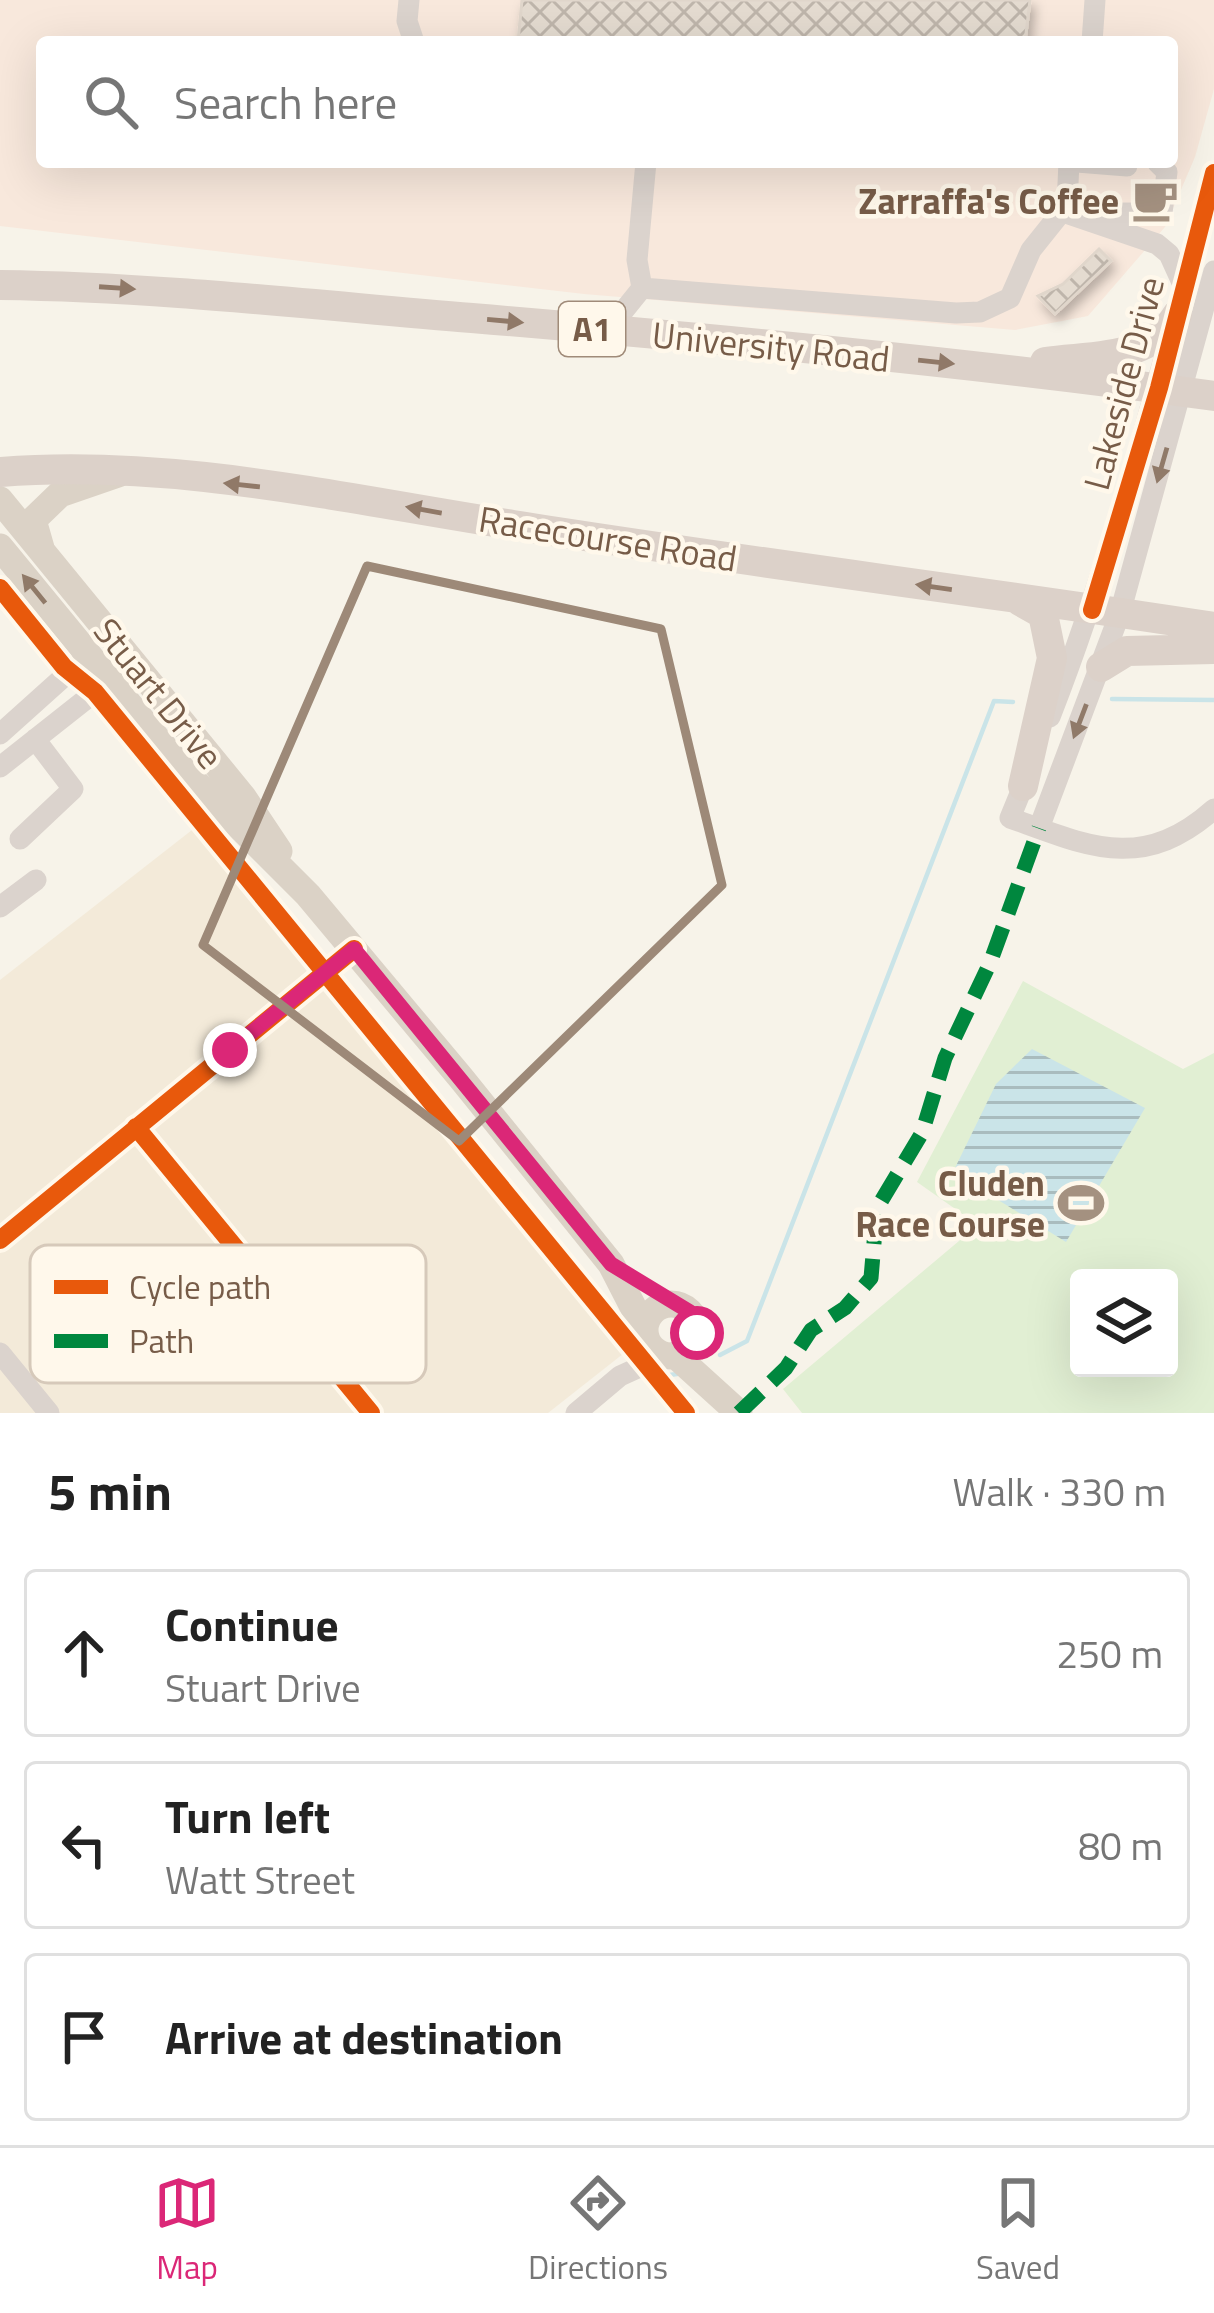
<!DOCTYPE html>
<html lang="en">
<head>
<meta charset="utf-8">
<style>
  body { margin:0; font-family:"Titillium Web",sans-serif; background:#f2f2f2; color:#222 }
  .controls { position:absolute; right:36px; bottom:36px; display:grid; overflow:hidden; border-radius:12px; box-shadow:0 12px 48px #0002 }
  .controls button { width:108px; height:108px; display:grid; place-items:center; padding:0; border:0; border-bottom:3px solid #e0e0e0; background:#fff; color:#222; font:60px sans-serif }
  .stop { position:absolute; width:36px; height:36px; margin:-27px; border:9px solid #db2777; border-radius:50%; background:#fff }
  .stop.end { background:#db2777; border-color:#fff; box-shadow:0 3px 12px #0008 }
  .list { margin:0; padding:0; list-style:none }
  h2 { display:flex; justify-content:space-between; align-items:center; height:156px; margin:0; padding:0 48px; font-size:51px }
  h2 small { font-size:39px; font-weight:400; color:#767676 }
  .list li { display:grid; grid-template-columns:78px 1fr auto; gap:36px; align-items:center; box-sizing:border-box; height:168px; margin:0 24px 24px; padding:0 24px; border:3px solid #e0e0e0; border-radius:12px }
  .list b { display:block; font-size:45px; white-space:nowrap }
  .list p { margin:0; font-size:39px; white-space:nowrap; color:#767676 }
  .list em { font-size:39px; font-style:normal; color:#767676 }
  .icon { flex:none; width:66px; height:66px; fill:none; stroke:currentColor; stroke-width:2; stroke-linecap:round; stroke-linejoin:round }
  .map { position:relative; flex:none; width:1214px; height:1413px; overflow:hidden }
  .search { position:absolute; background:#fff; box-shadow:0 12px 48px #0002; left:36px; right:36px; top:36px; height:132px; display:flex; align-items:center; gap:30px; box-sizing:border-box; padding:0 42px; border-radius:12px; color:#767676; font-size:45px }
  .sheet { height:732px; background:#fff }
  nav { display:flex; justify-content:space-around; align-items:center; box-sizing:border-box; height:168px; border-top:3px solid #e0e0e0; background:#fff; font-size:33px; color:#767676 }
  nav a { display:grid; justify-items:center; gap:6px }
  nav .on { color:#db2777 }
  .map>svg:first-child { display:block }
</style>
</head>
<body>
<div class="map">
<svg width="1214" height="1413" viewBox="0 0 1214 1413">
  <defs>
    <pattern id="water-rules" width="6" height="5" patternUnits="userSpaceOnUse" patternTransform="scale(3)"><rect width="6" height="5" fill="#cae4e8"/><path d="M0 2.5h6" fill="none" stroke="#a9bcbe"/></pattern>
    <pattern id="building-cross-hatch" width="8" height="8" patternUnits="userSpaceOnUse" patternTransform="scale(3)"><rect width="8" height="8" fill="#e4dbd0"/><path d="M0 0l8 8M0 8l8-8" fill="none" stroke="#beb5ab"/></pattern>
    <filter id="shadow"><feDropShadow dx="4" dy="7" stdDeviation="6" flood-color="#0004"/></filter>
  </defs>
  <rect width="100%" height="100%" fill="#f7f3e9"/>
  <path fill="#f3ead9" d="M192,830L628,1350L548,1413H0V980Z"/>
  <path fill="#f8e8dc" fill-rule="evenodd" d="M0,0H1214V89L1195,157L1165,227L1088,316L1015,330L584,294L0,226ZM42,42H1172V162H42Z"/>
  <path fill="#e1efd3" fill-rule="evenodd" d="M1023,981L1183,1069L1214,1053V1413H802L783,1389L978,1225L917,1182ZM1079,1278H1169V1368H1079Z"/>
  <path fill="url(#water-rules)" d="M1032,1049L1145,1108L1066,1242L953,1172L996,1084Z"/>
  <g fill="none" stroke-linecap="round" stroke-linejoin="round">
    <path stroke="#cae4e8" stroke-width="4.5" d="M1112,699L1214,700
      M720,1355L747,1341L994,701L1013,702
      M648,1378L677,1374"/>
  </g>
  <path fill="url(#building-cross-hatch)" stroke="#e0d6cb" stroke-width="3" filter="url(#shadow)" d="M522,0H1030L1025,42H518Z
    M1099,249L1111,261L1055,314L1038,296L1063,284Z"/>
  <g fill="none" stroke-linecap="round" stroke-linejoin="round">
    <path stroke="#dbd3cd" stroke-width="21" d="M409,0L407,21L414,42
      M1092,42L1095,0
      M646,162L637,260L642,288L956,313L980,312L1010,298L1031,250L1067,205L1069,162
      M1077,162L1127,166
      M1063,212L1157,244L1169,254L1184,287
      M1122,213H1162L1167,172L1157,162
      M589,323L621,314L642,288
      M1050,717C1119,540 1164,357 1214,173
      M0,734L88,655
      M0,767L109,681
      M1028,774L1010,818C1088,846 1142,873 1214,809
      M1039,828L1120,613L1214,271
      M20,839L73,789L35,739
      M0,907L36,880
      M136,1127L371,1413
      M0,1240L354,949
      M0,1353L49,1413
      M576,1413L620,1376L666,1355"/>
    <path stroke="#dbd2c6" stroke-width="27" d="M0,500L243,797L279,851
      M0,547L183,770L308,895L461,1078L611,1264L645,1330
      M41,548L33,520L60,494L118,474
      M645 1330a26 26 0 1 1 52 0a26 26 0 1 1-52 0Z
      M675,1355L739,1413"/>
    <path stroke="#dcd1c9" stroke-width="30" d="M0,285C158,287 314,305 472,318C720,339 968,362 1214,396
      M1045,362C1094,355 1149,361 1177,315
      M0,472C171,458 345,499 513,525C746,562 981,591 1214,627
      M1020,601L1043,614L1052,658L1023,786
      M1101,667L1127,651L1214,649"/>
    <path stroke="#00873e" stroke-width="15" stroke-dasharray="30 15" stroke-linecap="butt" d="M739,1413L786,1368L811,1330L845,1308L871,1278L877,1208L922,1133L945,1058L990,963L1039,828"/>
    <g stroke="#fff8eb" stroke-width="26">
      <path id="cycleway" d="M0,588L64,667L95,692L686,1413
        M1092,610L1159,388L1214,173
        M136,1127L371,1413
        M0,1240L354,949"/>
    </g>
    <use href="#cycleway" stroke="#e8590c" stroke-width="18"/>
  </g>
  <defs><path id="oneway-solid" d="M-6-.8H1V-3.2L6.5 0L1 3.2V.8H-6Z" transform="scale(3)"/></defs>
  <g fill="#907968">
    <use href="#oneway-solid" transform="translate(117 288) rotate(4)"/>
    <use href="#oneway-solid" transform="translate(505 321) rotate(5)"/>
    <use href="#oneway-solid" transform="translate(936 362) rotate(6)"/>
    <use href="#oneway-solid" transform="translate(242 485) rotate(-174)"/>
    <use href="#oneway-solid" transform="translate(424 510) rotate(-170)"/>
    <use href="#oneway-solid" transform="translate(934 587) rotate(-172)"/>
  </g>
  <g fill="#907a69">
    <use href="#oneway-solid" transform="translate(1162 465) rotate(106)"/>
    <use href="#oneway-solid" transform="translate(1080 721) rotate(111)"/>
  </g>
  <use fill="#907a68" href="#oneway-solid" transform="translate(34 589) rotate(-129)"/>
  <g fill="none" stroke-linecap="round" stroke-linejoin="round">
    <path stroke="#db2777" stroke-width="15" d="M230,1050L354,949L611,1264L690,1312L697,1333"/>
  </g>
  <path fill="none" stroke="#9d8978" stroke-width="9" stroke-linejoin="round" d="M367,566L661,629L722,885L459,1141L203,945Z"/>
  <defs>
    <g id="cafe-bare" transform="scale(3.6)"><path d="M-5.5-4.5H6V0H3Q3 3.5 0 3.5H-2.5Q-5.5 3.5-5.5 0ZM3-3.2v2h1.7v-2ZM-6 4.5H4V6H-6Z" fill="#a49180" stroke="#fff8eb" stroke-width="2.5" paint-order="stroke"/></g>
    <g id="stadium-bare" transform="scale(3.6)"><path d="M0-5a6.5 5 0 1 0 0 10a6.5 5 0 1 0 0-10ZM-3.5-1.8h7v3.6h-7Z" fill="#a49180" stroke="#fff8eb" stroke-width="2.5" paint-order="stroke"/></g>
  </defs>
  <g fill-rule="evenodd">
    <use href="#cafe-bare" x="1155" y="200"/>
    <use href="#stadium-bare" x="1081" y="1203"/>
  </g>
  <g text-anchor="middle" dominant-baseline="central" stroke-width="9" stroke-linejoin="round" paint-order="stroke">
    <rect fill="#fff8eb" stroke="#a08b79" stroke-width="3" x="559" y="302" width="66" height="54" rx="9"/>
    <g font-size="33" font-weight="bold" fill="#775c48">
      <text x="592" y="329">A1</text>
    </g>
    <g font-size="36" font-weight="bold" fill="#775c48" stroke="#fff8eb" text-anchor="end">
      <text x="1119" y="200">Zarraffa's Coffee</text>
      <text x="1045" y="1182">Cluden<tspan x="1045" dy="41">Race Course</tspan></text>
    </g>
    <g font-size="36" fill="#775c48" stroke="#fff8eb">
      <text transform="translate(771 346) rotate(6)">University Road</text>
      <text transform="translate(1123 383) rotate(-75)">Lakeside Drive</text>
      <text transform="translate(608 538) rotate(9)">Racecourse Road</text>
      <text transform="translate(159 693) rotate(51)">Stuart Drive</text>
    </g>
  </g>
  <rect x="30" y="1245" width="396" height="138" rx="18" fill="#fff8eb" stroke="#d6c9ba" stroke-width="3"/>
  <rect x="54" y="1280" width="54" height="14" fill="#e8590c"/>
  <rect x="54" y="1334" width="54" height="14" fill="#00873e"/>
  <g font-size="33" fill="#775c48">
    <text x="129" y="1299">Cycle path</text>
    <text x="129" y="1353">Path</text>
  </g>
</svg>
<div class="controls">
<button><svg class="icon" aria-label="layers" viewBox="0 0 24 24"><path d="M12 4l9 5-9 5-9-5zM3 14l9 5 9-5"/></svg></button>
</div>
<div class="stop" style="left:697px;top:1333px"></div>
<div class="stop end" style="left:230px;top:1050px"></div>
<div class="search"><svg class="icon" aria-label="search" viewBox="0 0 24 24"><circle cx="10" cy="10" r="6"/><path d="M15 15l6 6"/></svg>Search here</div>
</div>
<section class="sheet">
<h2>5 min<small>Walk · 330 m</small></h2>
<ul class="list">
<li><svg class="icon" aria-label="ahead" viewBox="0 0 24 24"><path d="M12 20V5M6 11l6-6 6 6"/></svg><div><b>Continue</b><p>Stuart Drive</p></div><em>250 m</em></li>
<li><svg class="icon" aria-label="left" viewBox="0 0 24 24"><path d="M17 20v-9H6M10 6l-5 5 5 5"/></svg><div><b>Turn left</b><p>Watt Street</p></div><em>80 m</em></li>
<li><svg class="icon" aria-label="arrive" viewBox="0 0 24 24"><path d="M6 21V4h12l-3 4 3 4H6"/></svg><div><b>Arrive at destination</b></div></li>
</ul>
</section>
<nav>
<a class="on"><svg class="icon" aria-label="map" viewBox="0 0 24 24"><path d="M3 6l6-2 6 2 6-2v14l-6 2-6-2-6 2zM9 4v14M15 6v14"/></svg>Map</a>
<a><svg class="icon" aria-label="directions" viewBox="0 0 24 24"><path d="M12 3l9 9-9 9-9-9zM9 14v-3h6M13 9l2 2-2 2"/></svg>Directions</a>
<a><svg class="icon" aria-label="saved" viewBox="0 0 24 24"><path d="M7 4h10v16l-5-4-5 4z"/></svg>Saved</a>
</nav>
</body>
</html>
